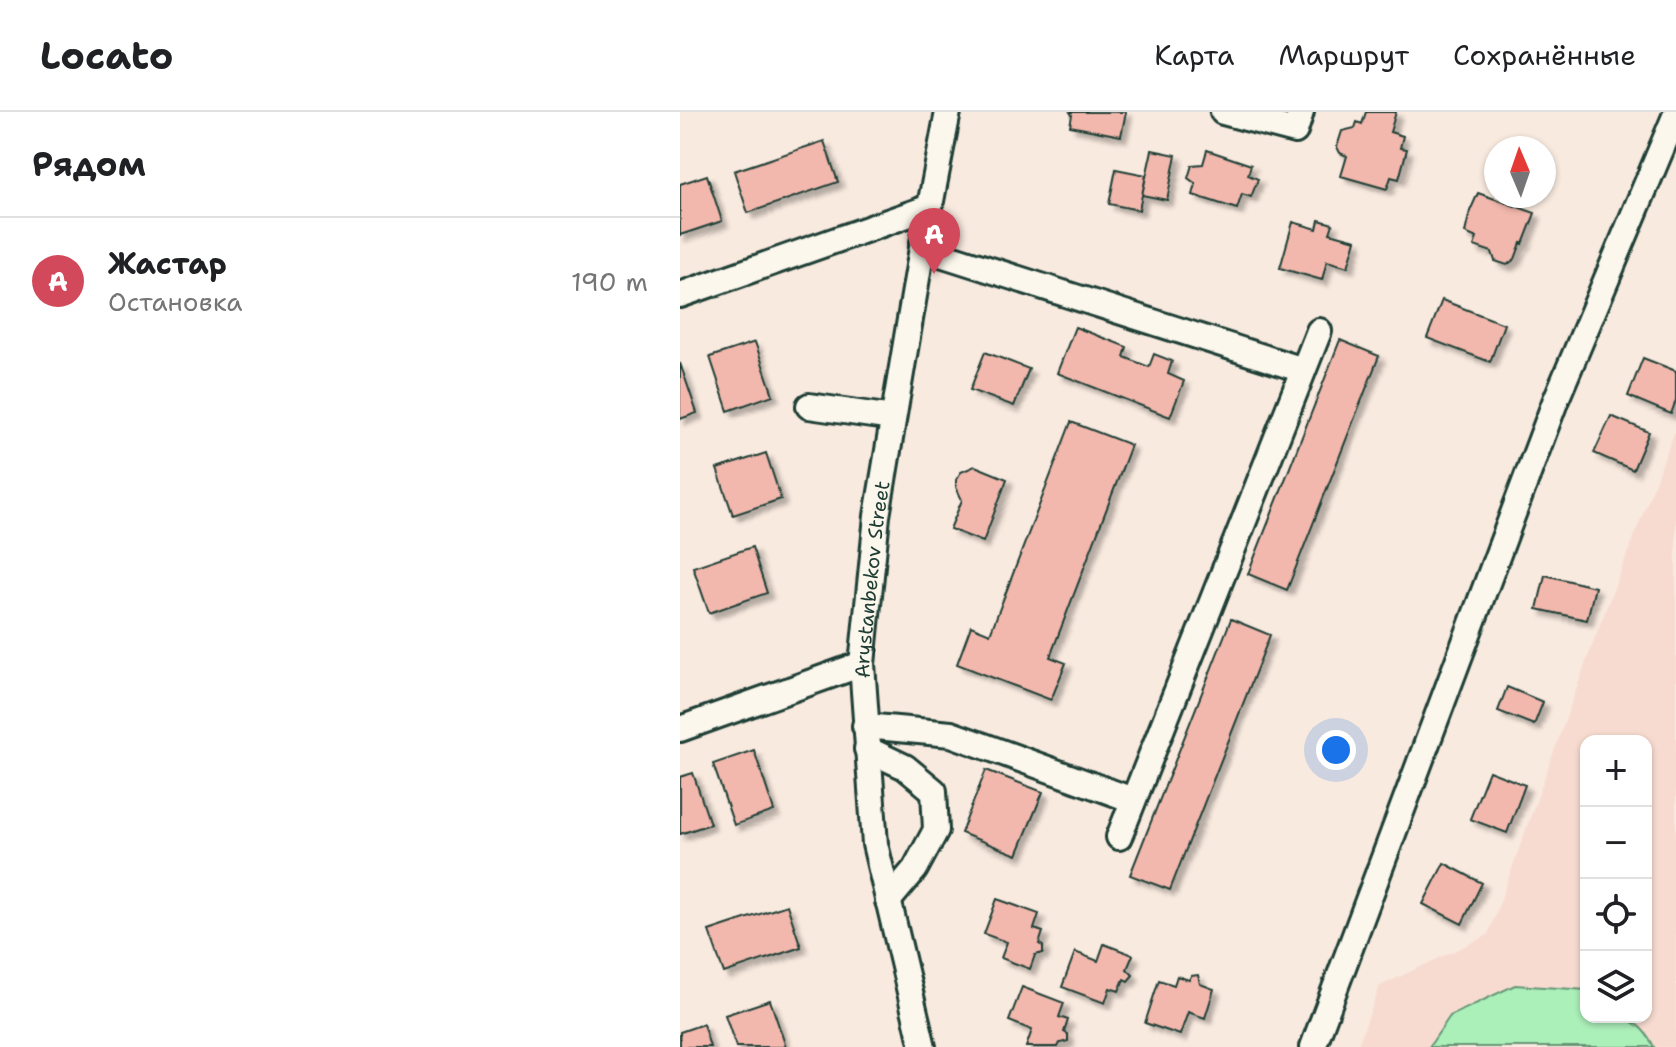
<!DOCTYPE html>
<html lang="ru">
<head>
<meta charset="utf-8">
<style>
  body { margin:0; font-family:"Shantell Sans",sans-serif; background:#f6f6f6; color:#202124 }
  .controls { position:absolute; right:24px; bottom:24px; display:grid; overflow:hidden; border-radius:16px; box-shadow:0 2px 6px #0004 }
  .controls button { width:72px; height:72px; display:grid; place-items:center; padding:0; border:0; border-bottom:2px solid #e0e0e0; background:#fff; color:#202124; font:40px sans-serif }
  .compass { position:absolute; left:804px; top:24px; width:72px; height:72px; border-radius:50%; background:#fff; box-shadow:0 2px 6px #0004; rotate:358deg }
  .you { position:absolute; left:656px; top:638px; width:28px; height:28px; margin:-20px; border:6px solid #fff; border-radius:50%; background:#1a73e8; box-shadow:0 0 0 12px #1a73e833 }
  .badge { display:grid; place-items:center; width:52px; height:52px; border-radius:50%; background:#d1495b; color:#fff; font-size:26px; font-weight:700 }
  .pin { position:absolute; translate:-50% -66px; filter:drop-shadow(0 2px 4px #0008) }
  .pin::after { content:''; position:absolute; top:42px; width:28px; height:24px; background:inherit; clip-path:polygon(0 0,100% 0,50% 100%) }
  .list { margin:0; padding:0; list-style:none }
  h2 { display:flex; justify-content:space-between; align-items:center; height:104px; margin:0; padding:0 32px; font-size:34px }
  h2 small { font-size:26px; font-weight:400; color:#757577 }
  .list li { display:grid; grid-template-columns:52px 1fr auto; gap:24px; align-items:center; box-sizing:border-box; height:128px; padding:0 32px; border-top:2px solid #e0e0e0 }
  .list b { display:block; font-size:30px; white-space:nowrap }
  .list p { margin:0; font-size:26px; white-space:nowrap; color:#757577 }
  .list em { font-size:26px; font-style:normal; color:#757577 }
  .icon { flex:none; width:44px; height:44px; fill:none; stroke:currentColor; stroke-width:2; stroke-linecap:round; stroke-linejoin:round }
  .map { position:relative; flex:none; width:996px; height:935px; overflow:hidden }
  header { display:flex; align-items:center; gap:48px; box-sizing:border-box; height:112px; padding:0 40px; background:#fff; border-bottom:2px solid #e0e0e0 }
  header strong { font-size:38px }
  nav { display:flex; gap:44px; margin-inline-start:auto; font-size:28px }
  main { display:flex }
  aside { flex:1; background:#fff }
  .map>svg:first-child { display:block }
</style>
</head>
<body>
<header>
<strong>Locato</strong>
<nav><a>Карта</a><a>Маршрут</a><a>Сохранённые</a></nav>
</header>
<main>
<aside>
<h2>Рядом<small></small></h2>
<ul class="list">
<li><span class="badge">A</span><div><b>Жастар</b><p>Остановка</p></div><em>190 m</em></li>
</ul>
</aside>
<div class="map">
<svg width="996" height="935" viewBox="0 0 996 935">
  <defs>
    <filter id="shadow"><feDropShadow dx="5.5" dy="5.5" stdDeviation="2" flood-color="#0004"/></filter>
  </defs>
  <rect width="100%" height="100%" fill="#f9eadf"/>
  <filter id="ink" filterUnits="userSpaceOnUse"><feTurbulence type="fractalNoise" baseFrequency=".0125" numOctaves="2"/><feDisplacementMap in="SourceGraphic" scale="16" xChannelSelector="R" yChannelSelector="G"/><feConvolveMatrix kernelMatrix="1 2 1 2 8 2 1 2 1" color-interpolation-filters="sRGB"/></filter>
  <g filter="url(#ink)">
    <path fill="#f7dbd0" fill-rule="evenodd" d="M996,316V935H677L700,874L808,823L915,525ZM906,629H966V905H906Z"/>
    <path fill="#abefb9" stroke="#659676" stroke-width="2" d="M835,873L906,878V905C939,905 958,902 974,935H749L770,904Z"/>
    <path fill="#f3b8ad" stroke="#1f3d34" stroke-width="2" filter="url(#shadow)" d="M390,0H446L441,24L390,14L392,3Z
      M686,0H716L710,20L723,24L720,36L727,37L719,67L711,65L707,77L661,64L667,44L660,41L657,35L662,19L675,16L677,10L682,12Z
      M144,29L158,70L68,101L54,59Z
      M472,38L496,43L487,88L462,83Z
      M527,38L571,53L568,63L578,67L571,85L562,82L557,97L513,83L516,72L508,66L512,53L523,52Z
      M436,57L466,63L459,98L429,92Z
      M27,63L42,109L0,123V72Z
      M798,81L855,101L843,132L841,131L835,147L827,153L815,149L812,140L794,134L797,126L785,121L790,99Z
      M639,108L653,112L650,121L676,128L668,155L647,149L642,168L600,156L613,110L637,117Z
      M762,188L824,212L810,250L747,226Z
      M395,215L447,235L444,245L469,255L474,242L492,249L488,262L504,269L490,305L377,261Z
      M660,228L699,244L607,478L568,462Z
      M75,230L93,283L48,299L30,245Z
      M305,240L349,257L334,294L290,278Z
      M963,246L996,259V288L991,302L948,284Z
      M0,251L17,301L0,307Z
      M931,304L969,320L953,358L914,341Z
      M391,310L451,333L370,545L386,551L371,588L277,552L291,514L310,522Z
      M86,341L101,387L53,403L37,357Z
      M295,354L327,367L303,430L270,417L282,388L276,375V368L281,360Z
      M72,435L87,481L29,501L13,455Z
      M865,463L915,475L907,508L857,497Z
      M551,507L590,523L490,778L450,763Z
      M827,575L863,590L854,613L818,599Z
      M74,638L94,699L54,713L33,652Z
      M306,658L363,680L337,743L281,721Z
      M809,659L845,673L827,721L790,707Z
      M13,661L30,712L0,722V665Z
      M764,751L802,771L782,812L743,792Z
      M317,787L359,802L354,817L363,820L359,832L363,834V841L355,843L350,857L321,846L327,830L304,822Z
      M107,793L121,835L44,861L29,819Z
      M424,832L453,843L447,857L453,863L448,869L444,867L439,879L430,876L425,891L382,875L395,840L418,849Z
      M518,863L520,872L534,877L525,906L508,900L500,923L465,911L479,868L494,873L497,864L509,868L511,864Z
      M342,875L384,891L379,905L388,908L384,920L388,922V929L380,931L378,935H346L352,918L329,909Z
      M90,888L106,935H56L45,903Z
      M23,912L30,935H0V920Z"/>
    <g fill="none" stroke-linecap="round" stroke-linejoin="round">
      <g stroke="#1f3d34" stroke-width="30">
        <g id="minor">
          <path d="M543,0L615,19L621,0"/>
          <path d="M242,136L623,258"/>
          <path d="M0,183L250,95"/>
          <path d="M129,294L213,306"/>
          <path d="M185,614L271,622L453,688"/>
          <path d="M0,617L182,552"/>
          <path d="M187,637L225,655L254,679L256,718L235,757L208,789"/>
          <path d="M439,725L639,219"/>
          <path id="s1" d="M243,935L195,732L182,552L197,404L242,136L268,0"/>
          <path d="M633,935L875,290L996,2"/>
        </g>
      </g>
      <use href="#minor" stroke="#fbf7ec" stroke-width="24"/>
    </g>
  </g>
  <g text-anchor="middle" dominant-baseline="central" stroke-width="6" stroke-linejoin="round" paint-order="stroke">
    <g font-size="20" fill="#1f3d34" stroke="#fbf7ec">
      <text stroke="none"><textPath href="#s1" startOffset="474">Arystanbekov Street</textPath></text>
    </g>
  </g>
</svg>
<div class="controls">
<button>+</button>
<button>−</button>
<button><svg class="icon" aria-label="locate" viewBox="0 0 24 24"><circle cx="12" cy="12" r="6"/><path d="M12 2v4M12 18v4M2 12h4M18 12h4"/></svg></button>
<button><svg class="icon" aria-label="layers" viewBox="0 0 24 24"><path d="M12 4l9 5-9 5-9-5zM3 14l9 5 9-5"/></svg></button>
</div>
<svg class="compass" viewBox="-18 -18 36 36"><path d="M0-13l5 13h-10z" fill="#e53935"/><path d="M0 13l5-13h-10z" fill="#757577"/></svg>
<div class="you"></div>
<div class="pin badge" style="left:254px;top:162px">A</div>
</div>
</main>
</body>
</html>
